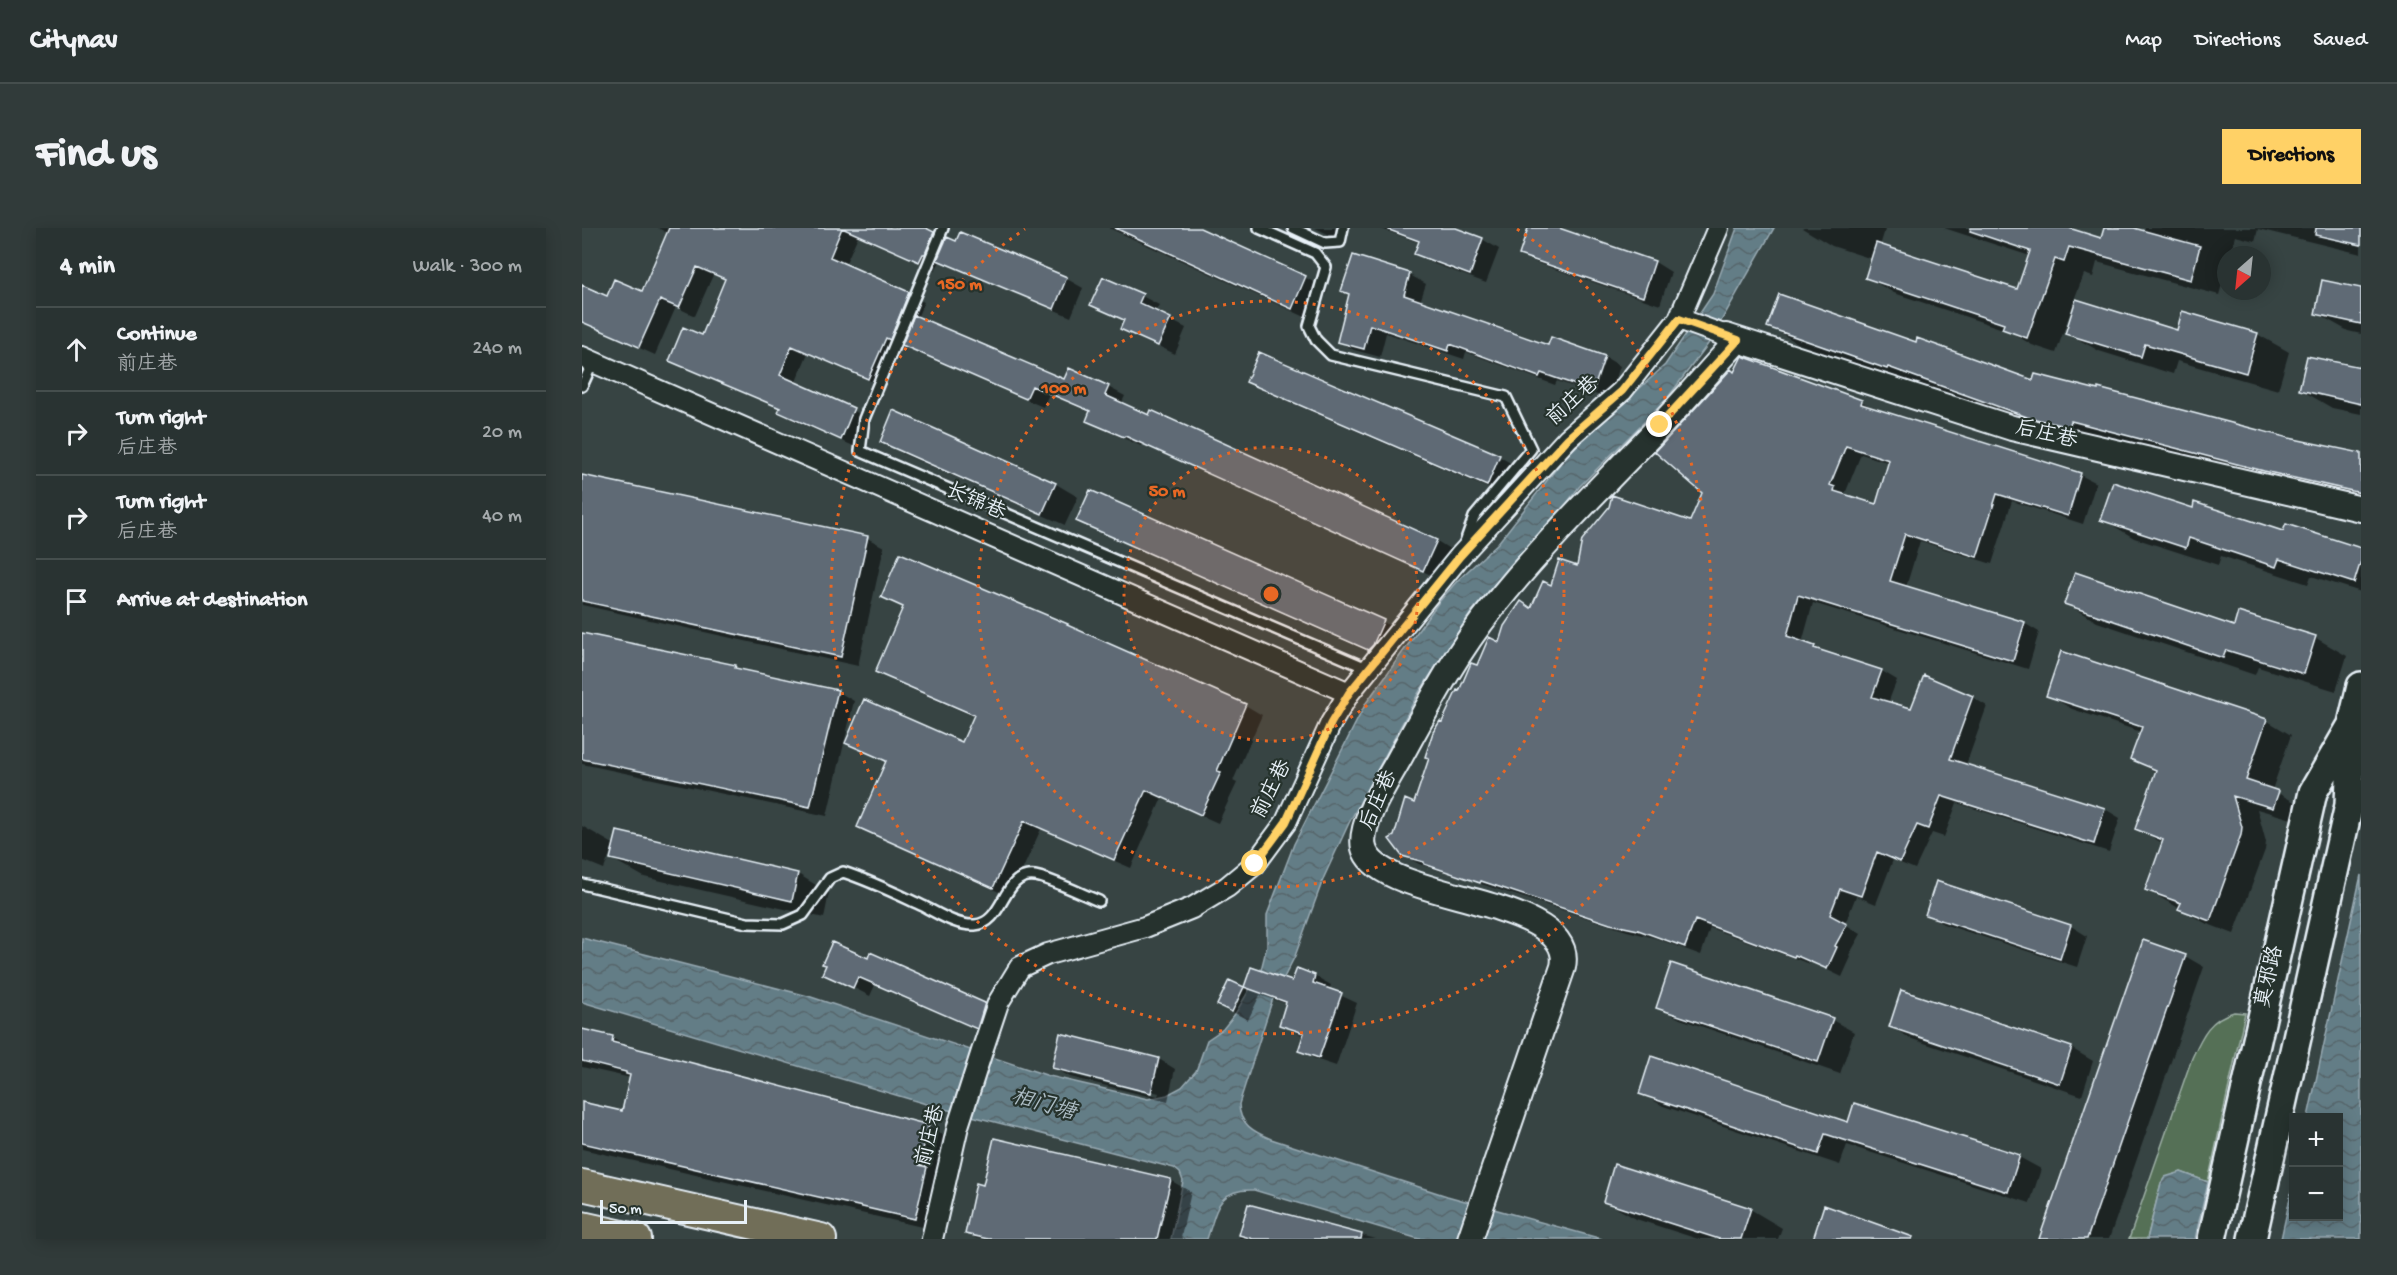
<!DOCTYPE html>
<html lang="en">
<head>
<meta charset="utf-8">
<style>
  body { margin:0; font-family:"Gochi Hand","LXGW WenKai TC",sans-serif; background:#313b3a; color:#f1f3f6 }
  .controls { position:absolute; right:18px; bottom:18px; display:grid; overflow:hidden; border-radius:0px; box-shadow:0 3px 15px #0003 }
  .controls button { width:54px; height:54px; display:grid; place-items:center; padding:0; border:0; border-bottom:2px solid #454e4d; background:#293332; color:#f1f3f6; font:30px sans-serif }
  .compass { position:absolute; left:1635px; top:18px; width:54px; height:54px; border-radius:50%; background:#293332; box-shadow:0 3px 15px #0003; rotate:207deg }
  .scale { position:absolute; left:18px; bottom:15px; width:147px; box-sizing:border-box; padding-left:6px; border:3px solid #e8f1f8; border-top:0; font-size:16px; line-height:21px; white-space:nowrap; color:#e8f1f8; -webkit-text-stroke:4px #26332d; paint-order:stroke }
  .stop { position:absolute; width:18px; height:18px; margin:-14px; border:4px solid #ffd166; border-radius:50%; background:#fff }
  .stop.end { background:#ffd166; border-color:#fff; box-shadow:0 2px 6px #0008 }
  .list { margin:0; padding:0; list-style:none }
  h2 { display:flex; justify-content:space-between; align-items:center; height:78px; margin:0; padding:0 24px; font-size:26px }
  h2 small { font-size:20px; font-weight:400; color:#a5aaac }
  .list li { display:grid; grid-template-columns:39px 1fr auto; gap:18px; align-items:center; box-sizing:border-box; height:84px; padding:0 24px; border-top:2px solid #454e4d }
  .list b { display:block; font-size:22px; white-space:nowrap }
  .list p { margin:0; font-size:20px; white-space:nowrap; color:#a5aaac }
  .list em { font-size:20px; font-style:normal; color:#a5aaac }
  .icon { flex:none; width:33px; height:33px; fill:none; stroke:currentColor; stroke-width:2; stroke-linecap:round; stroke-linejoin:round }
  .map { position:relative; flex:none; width:1779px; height:1011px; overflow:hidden; border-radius:0px }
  header { display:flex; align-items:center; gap:36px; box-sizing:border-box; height:84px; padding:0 30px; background:#293332; border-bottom:2px solid #454e4d }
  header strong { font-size:28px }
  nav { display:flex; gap:33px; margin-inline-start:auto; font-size:21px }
  .intro { display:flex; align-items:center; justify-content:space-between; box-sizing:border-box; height:144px; padding:0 36px }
  h1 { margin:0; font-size:42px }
  .button { padding:15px 27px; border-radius:0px; background:#ffd166; color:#111; font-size:21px; font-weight:700 }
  main { display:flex; gap:36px; padding:0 36px }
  aside { flex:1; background:#293332; border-radius:0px; box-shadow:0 3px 15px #0003 }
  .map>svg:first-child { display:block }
</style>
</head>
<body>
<header>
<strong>Citynav</strong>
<nav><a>Map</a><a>Directions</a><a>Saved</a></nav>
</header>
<div class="intro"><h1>Find us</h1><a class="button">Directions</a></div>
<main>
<aside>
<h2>4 min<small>Walk · 300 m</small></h2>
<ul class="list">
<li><svg class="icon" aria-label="ahead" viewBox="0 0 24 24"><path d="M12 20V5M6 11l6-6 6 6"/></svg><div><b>Continue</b><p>前庄巷</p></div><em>240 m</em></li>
<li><svg class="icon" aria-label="right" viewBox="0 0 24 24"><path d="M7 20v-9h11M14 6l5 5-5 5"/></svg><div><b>Turn right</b><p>后庄巷</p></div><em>20 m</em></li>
<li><svg class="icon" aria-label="right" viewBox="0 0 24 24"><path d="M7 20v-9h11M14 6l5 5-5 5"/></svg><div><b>Turn right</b><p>后庄巷</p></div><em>40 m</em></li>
<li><svg class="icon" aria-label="arrive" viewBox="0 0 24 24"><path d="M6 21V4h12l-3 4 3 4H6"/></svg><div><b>Arrive at destination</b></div></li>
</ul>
</aside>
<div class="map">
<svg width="1779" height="1011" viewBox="0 0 1779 1011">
  <defs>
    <pattern id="water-waves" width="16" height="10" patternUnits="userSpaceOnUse" patternTransform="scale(1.5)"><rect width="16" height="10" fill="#647d86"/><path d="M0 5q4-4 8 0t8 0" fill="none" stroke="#56656b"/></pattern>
  </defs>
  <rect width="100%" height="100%" fill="#374443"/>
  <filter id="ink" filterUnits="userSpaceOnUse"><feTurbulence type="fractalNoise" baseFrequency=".0167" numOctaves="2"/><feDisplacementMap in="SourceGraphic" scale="12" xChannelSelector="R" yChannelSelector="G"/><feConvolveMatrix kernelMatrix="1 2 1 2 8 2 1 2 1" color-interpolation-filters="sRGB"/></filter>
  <g filter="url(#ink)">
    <path fill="#557056" stroke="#9eb0a7" stroke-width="1.5" d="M1652,784L1663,785L1626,954L1599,944L1579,955L1565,1011H1547L1610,830C1620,808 1627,791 1652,784Z"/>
    <path fill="url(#water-waves)" stroke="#99abb4" stroke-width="1.5" d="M1155,0H1192L1126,116L1084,172L997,259L967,299L890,383L836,466L767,595L742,649L713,728L690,773L657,876C657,896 672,904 689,911L865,968L1020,1011H837L672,962C635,960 635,982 625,1011H589L601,953L598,945L592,940L351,878L0,774V710L226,768L467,848L566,871L585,867L600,859L614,843L625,812L641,801L653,786L679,742L685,718V687L712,616L784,475L856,375L875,353L916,315L985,227L1083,137L1131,66Z
      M1779,647V1011H1699L1711,956L1712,988H1756V890L1726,889Z
      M1599,944L1626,954L1613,1011H1565L1579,955L1583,949Z"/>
    <path fill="#0007" fill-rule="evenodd" d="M76,0H340L365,13L375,15L379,6L485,51L501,60L489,89L374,40L359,32L353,42L276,8L263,37L342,74L335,90L482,153L526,159L543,168L539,176L568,189L570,184L855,313L871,323L858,351L560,216L559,218L523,202L506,192L509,185L467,166L461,179L338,126L324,117L320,118L302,159L226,125L213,156L287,190L274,219L213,193L198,184L199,181L104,141L89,132L120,109L144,52L131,47L113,88L94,79L73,127L0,94V59L25,70L60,65L87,6Z
      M527,0H614L724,50L746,62L732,93Z
      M733,0H767L761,13Z
      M797,0H870L900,11L917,21L904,55L850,35L834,25L838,15Z
      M947,0H972L1073,34L1089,44L1078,77L955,35L939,26Z
      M1220,0H1300L1303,2L1298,18L1436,63L1448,28L1362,0H1482L1520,12L1523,0H1546L1562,4L1563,0H1779V26L1676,1L1673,13L1653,8L1648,27H1644V42L1637,67L1515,34L1511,49L1502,46L1492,72L1596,104L1675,106L1707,124L1696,162L1595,133L1591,146L1517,123L1485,105L1494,75L1492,74L1474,125L1450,117L1427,103L1312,65L1284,49L1290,31L1250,18Z
      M772,29L828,47L844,56L838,74L967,119L1023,129L1038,138L1027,171L975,153L973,157L884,124L882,131L804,105L798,129L772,122L756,113L768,67L761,63Z
      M1779,62V106L1766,103L1734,85Z
      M560,68L577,77L573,84L604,100L593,126L540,101L544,93L510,76Z
      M1187,98L1335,115L1452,154L1779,227V275L1477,206L1336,155L1335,157L1217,116Z
      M1779,141V186L1750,180L1719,162Z
      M1153,145L1279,173L1294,182L1498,247L1514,255L1501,296L1430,273L1410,336L1338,313L1324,359L1442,395L1457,404L1446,441L1231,375L1220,415L1300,443L1315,452L1306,475L1329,482L1390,469L1405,478L1384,537L1523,581L1538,590L1527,624L1375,575L1362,609L1350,605L1333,641L1311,632L1294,676L1274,668L1263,696L1279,706L1267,727L1269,729L1260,749L1229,734L1228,736L1128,700L1119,727L1073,710L1045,703L837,636L821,627L813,608L833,576L860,496L878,465L895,439L970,359L996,340L1109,295L1122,265ZM1279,226L1308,235L1295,278L1263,266Z
      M666,153L801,178L918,229L934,238L922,267L682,163Z
      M312,184L474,256L496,269L483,297L321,226L299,213Z
      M0,248L285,310L302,319L276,438L0,377Z
      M1520,291L1702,305L1779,322V364L1729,348L1726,356L1639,328L1636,337L1552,310Z
      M496,292L801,394L817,403L803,431L513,302Z
      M301,368L485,397L500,405L663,477L680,487L651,553L655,555L636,595L580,570L549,640L459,601L428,669L294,608L277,598L305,534L265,514L381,516L393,489L311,453L295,444L322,380Z
      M1483,375L1653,400L1657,386L1734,410L1765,428L1754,463L1676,439L1673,447L1515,394Z
      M0,406L153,439L160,443L255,463L272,473L245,588L0,536Z
      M1466,467L1684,492L1709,507L1690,562L1720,578L1716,593L1675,581L1684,614L1683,622L1652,706L1623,695L1565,662L1582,616L1554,600L1575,545L1550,531L1559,504L1490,481Z
      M0,598L33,617L216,646L247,665L242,690L62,649L30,631L33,619L31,618L22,641L0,632Z
      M1355,655L1489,698L1505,708L1495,739L1361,696L1345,686Z
      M289,726L403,776L419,786L411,809L293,757L288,768L242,745L286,732Z
      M1603,728L1622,739L1527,1011H1458Z
      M670,741L711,755L716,742L733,748L749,757L747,762L775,775L754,838L733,831L718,822L722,808L698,796L705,776L678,767L666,792L637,777L647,754L663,761Z
      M1076,779L1250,792L1272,804L1258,846L1098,791Z
      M1308,799L1489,820L1511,833L1500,868L1330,811Z
      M0,802L30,810L48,820L346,898L367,910L353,1002L0,921V876L41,885L49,850L0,839Z
      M479,807L577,831L593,841L586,873L488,849L471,839ZM487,843L577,865L576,868L487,846Z
      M1059,865L1267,896L1437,929L1459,941L1448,975L1265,917L1258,937L1081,878Z
      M588,952L609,964L599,1009L603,1011H395L384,1005Z
      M1022,973L1168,981L1200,1000L1196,1011H1116L1054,991Z
      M667,977L794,1011H657Z"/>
    <path fill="#5e6b75" stroke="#e8f1f8" stroke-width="1.5" fill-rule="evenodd" d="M87,0H344L352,4L343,26H341L337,34L260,0L248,29L327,64L308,112L304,110L286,151L210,118L198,147L272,180L259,212L196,184L198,180L87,133L101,99L120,107L143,51L115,39L97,80L78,72L57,119L0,94V57L25,68L32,51L60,63Z
      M533,0H618L724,48L710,81Z
      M807,0H874L901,10L888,47L832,26L837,13L807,2Z
      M946,0H977L1073,33L1061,69L937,27Z
      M1389,0H1487L1519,10L1522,0H1552L1618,18L1609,52L1487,19L1482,34L1473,31L1445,110L1420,101L1422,96L1283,50L1294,15L1435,61L1448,23L1388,3Z
      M1734,0H1779V17L1733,7Z
      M378,4L485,49L472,81L355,32L365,9L374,13Z
      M771,27L828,45L822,67L966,117L969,109L1023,128L1011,163L959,145L957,149L868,116L866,123L788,97L782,121L755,114L767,66L759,63Z
      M521,49L561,66L557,75L589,90L576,118L538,101L542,92L508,77Z
      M1740,52L1779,60V96L1733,86Z
      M1197,66L1334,114L1335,110L1451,152L1453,146L1516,162V160L1707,210L1779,225V265L1682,243L1489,193L1487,199L1445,189L1306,139L1305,141L1185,99Z
      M1494,71L1595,102L1600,83L1676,105L1664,145L1563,116L1559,129L1483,106Z
      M332,87L482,151L487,140L527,158L523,167L567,187L569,182L855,312L841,343L543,208L542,209L504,193L508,183L450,158L444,171L320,117Z
      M677,124L918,227L905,258L664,154Z
      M1160,128L1280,172L1279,176L1499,245L1486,288L1415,266L1395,329L1323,306L1308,353L1443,394L1431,433L1216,367L1205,408L1233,418L1232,420L1300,442L1290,469L1329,480L1342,447L1391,468L1368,531L1523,580L1512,616L1359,568L1346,601L1335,597L1318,634L1295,624L1279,668L1258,661L1248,687L1265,696L1253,718L1255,719L1245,741L1213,727L1212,729L1113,692L1103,719L1056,702L1028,696L899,653L898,655L842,636V634L820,628L807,611L812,608L823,571L832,575L847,530L843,529L851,504L858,493L860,494L875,462L877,463L889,435L895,437L907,409L917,414L922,398L939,373L949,380L961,353L969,357L977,332L995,338L1000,312L1027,279L1030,267L1108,293L1120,265L1073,224L1149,141L1152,144ZM1264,218L1307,232L1294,276L1252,263L1253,259L1248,257Z
      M1725,128L1779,139V176L1717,162Z
      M311,182L474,255L460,286L298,214Z
      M0,247L286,308L259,429L0,373Z
      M1531,254L1611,280L1612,274L1701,303L1704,296L1779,320V333L1772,355L1697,331L1694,339L1607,310L1604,320L1518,292Z
      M508,262L802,392L791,417L786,422L494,293Z
      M318,325L486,396L485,397L664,476L635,543L639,544L619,587L564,562L532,632L442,593L411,660L275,599L304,533L263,515L282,471L380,514L392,487L293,444L321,379L299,369Z
      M1493,344L1652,398L1656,384L1734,408L1722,446L1644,422L1641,430L1482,376Z
      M0,405L154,437L153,440L256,462L228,579L0,531Z
      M1479,423L1685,491L1664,552L1697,563L1691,580L1651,568L1660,599L1659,607L1628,693L1596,681L1599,675L1563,662L1581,612L1553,601L1574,542L1548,531L1560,499L1464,468Z
      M35,603L216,645L210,673L28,631Z
      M1354,653L1489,697L1478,731L1343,687Z
      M1561,712L1604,727L1544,898L1505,1011H1457Z
      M250,714L286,730L288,724L403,775L395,801L276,749L271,760L240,746L244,737L240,736Z
      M1089,735L1251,790L1236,834L1074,780Z
      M669,739L710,753L715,740L733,747L731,755L760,765L737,830L716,823L722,805L697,797L704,774L662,759L650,784L635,777L647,752L662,759Z
      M1319,762L1490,819L1478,856L1307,799Z
      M0,801L31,808L30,814L347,897L337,937L345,939L333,991L0,915V874L40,883L48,847L44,846V844L0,833Z
      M478,805L577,830L569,865L470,840Z
      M1069,828L1266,894L1272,875L1438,927L1426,964L1243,906L1236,926L1057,866Z
      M412,910L589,951L575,1011H406L383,1006L394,955L401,957Z
      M1032,936L1169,980L1159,1011H1137L1021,974Z
      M666,976L780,1006L779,1011H671L657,1007Z
      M1242,977L1331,1009L1330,1011H1231Z"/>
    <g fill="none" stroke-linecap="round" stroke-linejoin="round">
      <g stroke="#e8f1f8" stroke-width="14">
        <path id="service" d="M361,0L282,191L278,223L787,441
          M677,0L733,25L744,39L727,98L734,112L749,127L924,169L949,221L892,289L883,314
          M711,0L743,15L758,14L761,0
          M0,158L11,134
          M0,656L165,695L201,696L221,687L248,650L261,644C289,653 315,666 341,678C357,686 375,698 393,697C423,695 420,644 453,648C467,650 502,667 517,673"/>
      </g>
      <g stroke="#e8f1f8" stroke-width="24">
        <path id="minor" d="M1097,91L1144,108
          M0,129L767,465
          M350,1011L376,898L401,820L416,775L438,739L466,726L563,699L610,680L645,659L673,636L704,594L749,495L767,465L878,328L986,210L1040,163L1097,91L1136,0"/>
      </g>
      <g stroke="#e8f1f8" stroke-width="28">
        <path id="tertiary" d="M1144,108L1430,200L1779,281
          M888,1011L981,739C996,667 795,674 782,620C776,597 805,553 816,533C845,480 873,426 911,379C962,315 1020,258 1077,199C1104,171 1129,141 1156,112"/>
      </g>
      <g stroke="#e8f1f8" stroke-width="32">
        <path id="secondary" d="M1630,1011L1731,564L1768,500
          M1670,1011L1767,577L1770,496L1779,458"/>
      </g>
      <g stroke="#e8f1f8" stroke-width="34">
        <path id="primary" d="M0,957L239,1011
          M0,999L54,1011"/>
      </g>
      <use href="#service" stroke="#26332d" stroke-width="9"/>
      <use href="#minor" stroke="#26332d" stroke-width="20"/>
      <use href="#tertiary" stroke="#26332d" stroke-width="24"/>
      <use href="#secondary" stroke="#26332d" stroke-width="27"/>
      <use href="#primary" stroke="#716e59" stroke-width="30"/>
    </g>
  </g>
  <g fill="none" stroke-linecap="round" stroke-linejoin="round" filter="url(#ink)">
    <path stroke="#ffd166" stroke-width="8" d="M673,636L704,594L749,495L767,465L878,328L986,210L1040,163L1097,91L1156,112L1078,197"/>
  </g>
  <circle cx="689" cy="366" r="147" fill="#e86824" fill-opacity=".12"/>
  <g fill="none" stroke="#e86824" stroke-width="3" stroke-dasharray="3 6">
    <circle cx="689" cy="366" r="147"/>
    <circle cx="689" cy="366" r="293"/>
    <path d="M935 1A440 440 0 1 1 443 1"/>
  </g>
  <g text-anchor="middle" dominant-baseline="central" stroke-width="4.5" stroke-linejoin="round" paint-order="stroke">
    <g font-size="21" fill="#e8f1f8" stroke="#26332d">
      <text transform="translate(992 174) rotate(-42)">前庄巷</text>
      <text transform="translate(1464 208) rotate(13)">后庄巷</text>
      <text transform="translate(393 275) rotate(24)">长锦巷</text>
      <text transform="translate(691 562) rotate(-63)">前庄巷</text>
      <text transform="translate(798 573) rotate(-66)">后庄巷</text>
      <text transform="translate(1689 749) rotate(-77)">莫邪路</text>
      <text transform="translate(350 908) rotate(-76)">前庄巷</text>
    </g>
    <g font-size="22" font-style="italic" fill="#adbdc5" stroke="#26332d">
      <text transform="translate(461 878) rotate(16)">相门塘</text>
    </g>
  </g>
  <circle cx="689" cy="366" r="9" fill="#e86824" stroke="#26332d" stroke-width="3"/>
  <g font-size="18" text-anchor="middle" font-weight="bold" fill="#e86824" stroke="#26332d" stroke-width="4.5" stroke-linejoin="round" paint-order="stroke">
    <text x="378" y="61">150 m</text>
    <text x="482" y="165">100 m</text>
    <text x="585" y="268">50 m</text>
  </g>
</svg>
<div class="controls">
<button>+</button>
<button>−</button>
</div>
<svg class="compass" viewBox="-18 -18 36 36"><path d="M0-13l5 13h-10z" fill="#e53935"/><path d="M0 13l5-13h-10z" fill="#a5aaac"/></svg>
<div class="scale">50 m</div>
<div class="stop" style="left:673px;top:636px"></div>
<div class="stop end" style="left:1078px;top:197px"></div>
</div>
</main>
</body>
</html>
